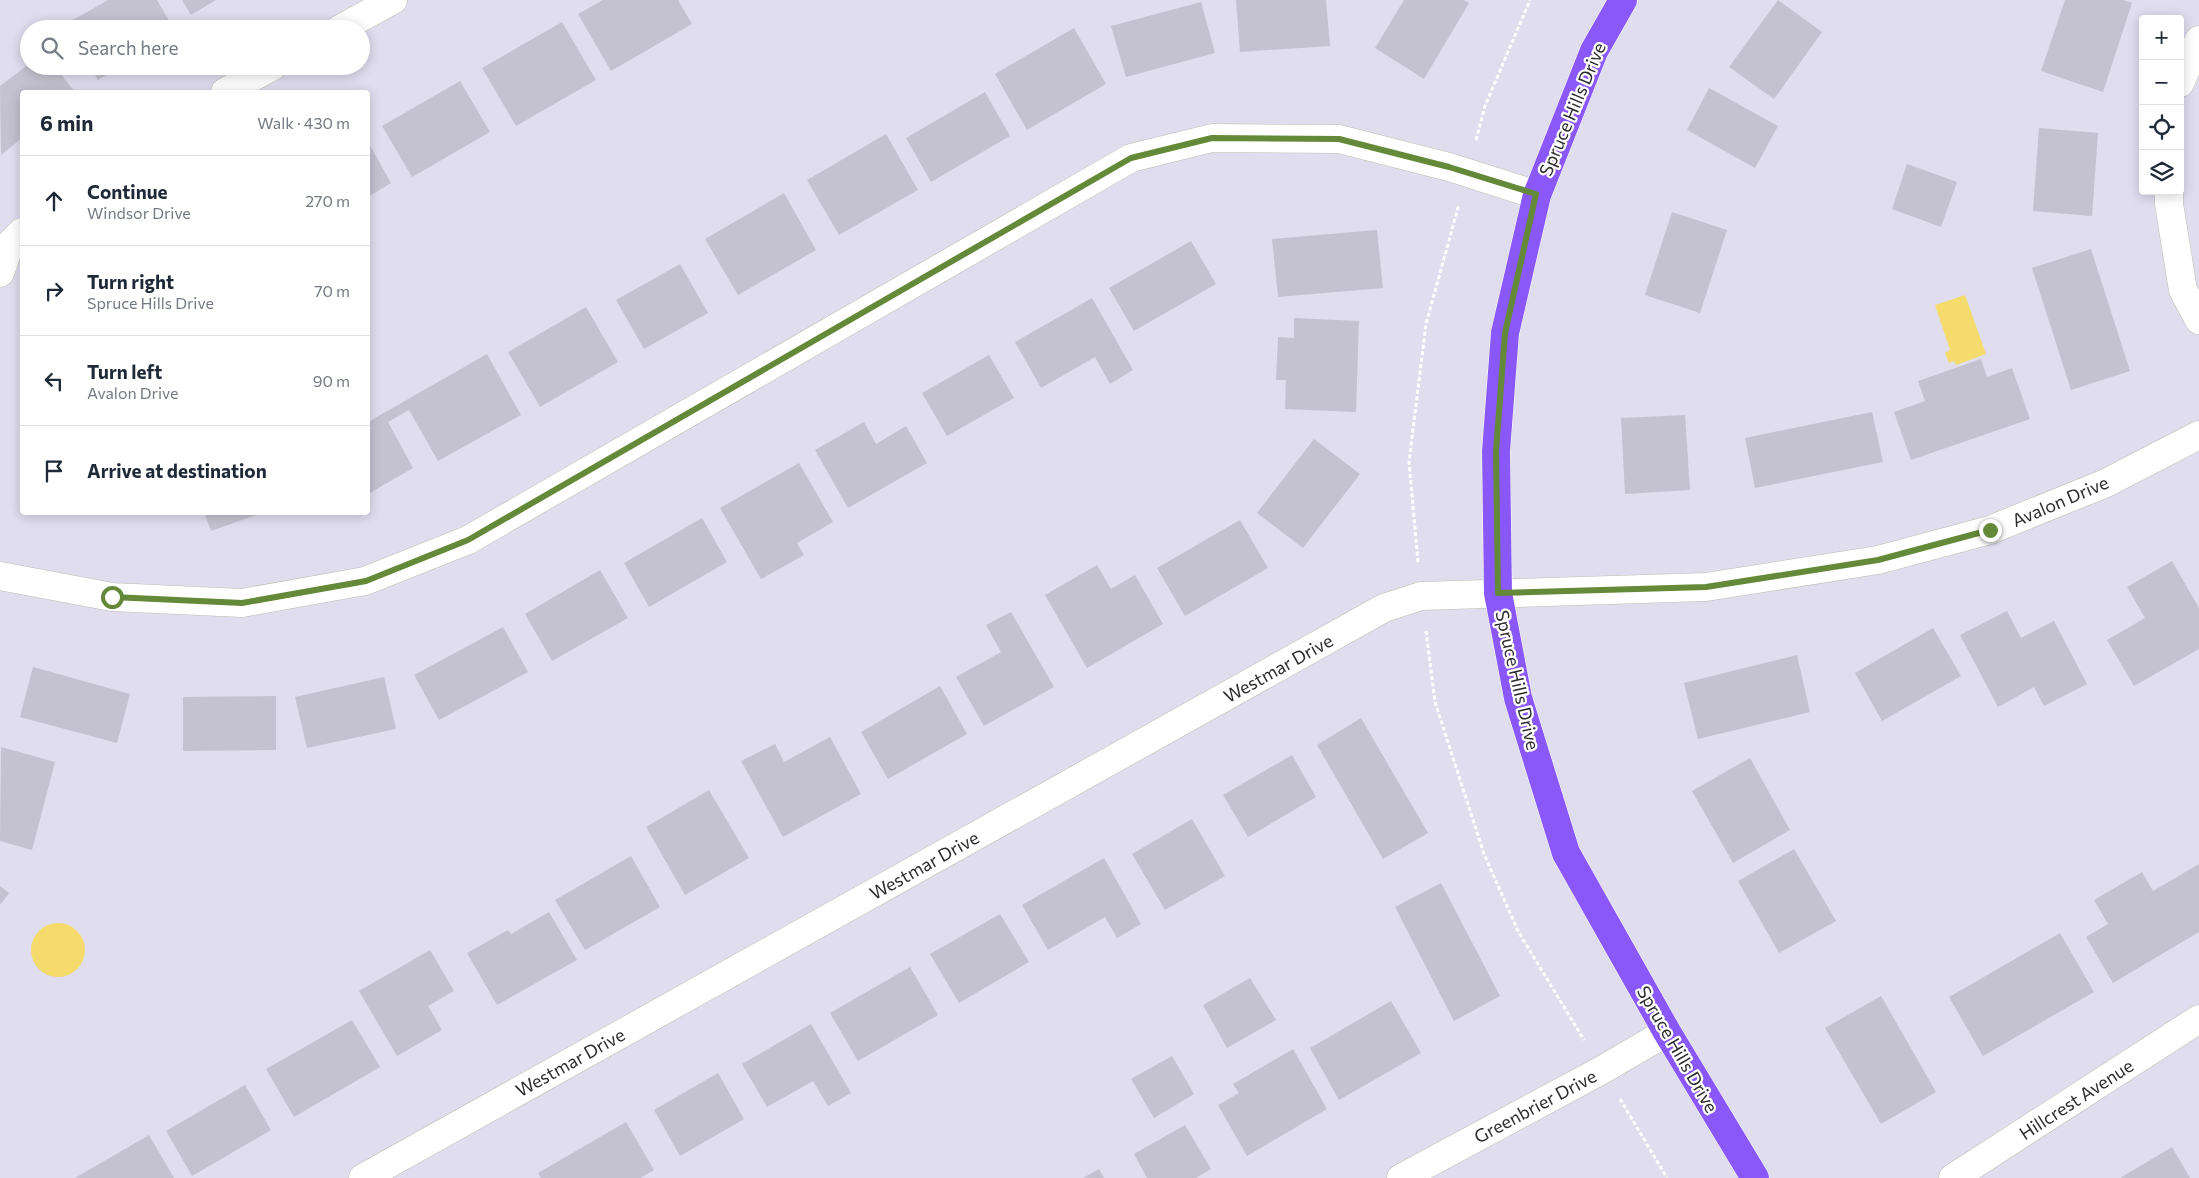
<!DOCTYPE html>
<html lang="en">
<head>
<meta charset="utf-8">
<style>
  body { margin:0; font-family:Commissioner,sans-serif; background:#f6f6f7; color:#1f2937 }
  .controls { position:absolute; right:15px; top:15px; display:grid; overflow:hidden; border-radius:5px; box-shadow:0 2px 12px #0003 }
  .controls button { width:45px; height:45px; display:grid; place-items:center; padding:0; border:0; border-bottom:1px solid #e0e1e3; background:#fff; color:#1f2937; font:25px sans-serif }
  .stop { position:absolute; width:15px; height:15px; margin:-11px; border:4px solid #648938; border-radius:50%; background:#fff }
  .stop.end { background:#648938; border-color:#fff; box-shadow:0 1px 5px #0008 }
  .list { margin:0; padding:0; list-style:none }
  h2 { display:flex; justify-content:space-between; align-items:center; height:65px; margin:0; padding:0 20px; font-size:21px }
  h2 small { font-size:16px; font-weight:400; color:#747a83 }
  .list li { display:grid; grid-template-columns:32px 1fr auto; gap:15px; align-items:center; box-sizing:border-box; height:90px; padding:0 20px; border-top:1px solid #e0e1e3 }
  .list b { display:block; font-size:19px; white-space:nowrap }
  .list p { margin:0; font-size:16px; white-space:nowrap; color:#747a83 }
  .list em { font-size:16px; font-style:normal; color:#747a83 }
  .icon { flex:none; width:28px; height:28px; fill:none; stroke:currentColor; stroke-width:2; stroke-linecap:round; stroke-linejoin:round }
  .map { position:relative; flex:none; width:2199px; height:1178px; overflow:hidden }
  .search { position:absolute; background:#fff; box-shadow:0 2px 12px #0003; left:20px; top:20px; width:350px; height:55px; display:flex; align-items:center; gap:12px; box-sizing:border-box; padding:0 18px; border-radius:28px; color:#747a83; font-size:19px }
  .panel { position:absolute; background:#fff; box-shadow:0 2px 12px #0003; left:20px; top:90px; width:350px; height:425px; border-radius:5px }
  .map>svg:first-child { display:block }
</style>
</head>
<body>
<div class="map">
<svg width="2199" height="1178" viewBox="0 0 2199 1178">
  <rect width="100%" height="100%" fill="#dfddee"/>
  <path fill="#f5db6b" d="M1965,295L1986,354L1956,365L1954,361L1949,363L1945,353L1950,350L1935,305Z
    M31 950a27 27 0 1 1 54 0a27 27 0 1 1-54 0Z"/>
  <path fill="#c4c2d0" d="M108,0H157L174,29H69L66,24Z
    M182,0H216L191,15Z
    M603,0H678L692,24L611,71L578,14Z
    M1236,0H1326L1330,46L1240,52Z
    M1404,0H1464L1469,3L1424,79L1375,48Z
    M1778,0L1822,32L1774,99L1729,67Z
    M2065,0H2123L2132,3L2103,92L2041,71Z
    M1201,2L1215,53L1126,77L1111,26Z
    M562,22L596,80L516,126L482,68Z
    M1074,28L1106,84L1027,130L995,74Z
    M29,64V66H54L75,92H22V138L1,155L0,86Z
    M90,66H122L98,80Z
    M460,81L490,132L412,177L382,126Z
    M1709,88L1778,126L1755,168L1687,130Z
    M985,92L1010,136L931,182L906,138Z
    M2039,128L2098,133L2092,216L2033,211Z
    M886,134L918,190L839,235L807,180Z
    M368,142L391,183L368,197Z
    M1907,164L1957,182L1941,227L1892,209Z
    M784,193L816,250L738,295L705,239Z
    M1672,212L1727,230L1700,313L1645,295Z
    M1377,230L1383,288L1278,297L1272,239Z
    M1191,241L1216,284L1134,331L1109,288Z
    M2091,249L2130,371L2071,390L2032,268Z
    M680,264L708,313L644,349L616,300Z
    M1092,298L1133,370L1110,384L1095,357L1041,388L1015,342Z
    M586,307L618,362L540,407L508,352Z
    M1294,318L1359,321L1356,412L1285,409L1286,380H1276L1278,337L1294,338Z
    M487,354L521,415L438,461L409,410L388,422L413,468L368,494V422Z
    M989,355L1014,398L947,436L922,393Z
    M1981,359L1987,377L2012,368L2030,419L1911,460L1894,412L1925,401L1918,381Z
    M1872,412L1883,462L1755,488L1745,438Z
    M1685,415L1690,490L1625,494L1621,418Z
    M864,422L876,444L906,426L927,463L848,508L815,450Z
    M1314,439L1360,474L1303,548L1257,513Z
    M799,463L833,522L797,543L804,555L761,579L720,508Z
    M204,512H262V513L211,531Z
    M702,518L727,562L649,607L624,563Z
    M1240,520L1268,568L1185,616L1157,568Z
    M2172,561L2199,608V649L2134,686L2107,640L2145,618L2127,587Z
    M1097,565L1111,589L1135,575L1163,624L1087,668L1045,595Z
    M600,570L628,618L552,661L525,614Z
    M2007,611L2021,638L2054,621L2087,684L2044,706L2034,687L1998,707L1960,635Z
    M1011,612L1054,687L984,726L956,677L1001,652L986,625Z
    M503,627L528,672L439,720L414,675Z
    M1933,628L1961,676L1882,721L1855,673Z
    M1797,655L1810,712L1698,739L1684,683Z
    M33,667L130,694L117,743L20,717Z
    M384,677L396,729L307,748L295,697Z
    M940,686L967,734L888,779L861,732Z
    M276,696V750L183,751V697Z
    M1361,718L1428,833L1383,859L1317,745Z
    M830,737L861,794L783,837L741,761L775,744L784,762Z
    M1,747L55,762L32,850L0,841Z
    M1292,755L1316,797L1248,837L1223,795Z
    M1750,758L1790,830L1733,863L1692,791Z
    M709,790L749,858L685,895L646,827Z
    M1192,819L1225,876L1165,910L1132,854Z
    M1794,849L1836,921L1779,953L1738,881Z
    M631,856L660,907L585,950L555,900Z
    M1104,858L1141,924L1117,938L1105,917L1048,950L1022,905Z
    M2199,864V932L2113,983L2086,937L2108,924L2094,900L2142,872L2153,891Z
    M1441,883L1500,996L1454,1021L1395,907Z
    M0,886L9,893L0,905Z
    M549,912L577,960L497,1005L467,953L508,930L511,934Z
    M1000,914L1029,962L959,1003L930,954Z
    M2060,933L2094,992L1983,1056L1949,997Z
    M430,950L454,991L428,1006L442,1030L397,1056L359,991Z
    M910,967L938,1015L858,1061L830,1013Z
    M1250,978L1276,1020L1227,1048L1203,1005Z
    M1881,996L1936,1092L1881,1124L1825,1028Z
    M1391,1001L1421,1053L1339,1100L1310,1048Z
    M352,1020L380,1067L294,1117L266,1069Z
    M811,1024L851,1093L828,1106L813,1081L767,1107L742,1064Z
    M1293,1049L1327,1109L1247,1156L1218,1105L1239,1093L1233,1084Z
    M1172,1056L1194,1094L1154,1118L1131,1079Z
    M718,1073L744,1119L680,1156L654,1110Z
    M245,1085L271,1130L192,1176L166,1131Z
    M626,1122L654,1170L640,1178H541L538,1173Z
    M1185,1125L1211,1169L1196,1178H1147L1134,1154Z
    M149,1135L174,1178H75Z
    M2172,1147L2190,1178H2120Z
    M1099,1169L1104,1178H1083Z"/>
  <g fill="none" stroke-linecap="round" stroke-linejoin="round">
    <g stroke="#bac0b1" stroke-width="29">
      <path id="minor" d="M340,29L393,0
        M2180,83L2199,40
        M225,92L273,66
        M2169,191V204L2183,290L2199,320
        M0,273L10,244L22,232
        M0,576L112,597L242,603L365,581L468,540L1131,158L1212,138L1339,139L1449,167L1537,195
        M363,1178L1384,608L1421,596L1706,587L1878,560L1990,530L2106,483L2199,435
        M1401,1178L1602,1070L1667,1032
        M1953,1178L2199,1019"/>
    </g>
    <g stroke="#fff" stroke-width="29">
      <path id="major" d="M1623,0L1594,51L1537,195L1505,333L1496,451L1498,593L1518,698L1566,853L1667,1032L1755,1178"/>
    </g>
    <path stroke="#fff" stroke-width="3" stroke-dasharray="4 2.5" stroke-linecap="butt" d="M1476,140L1485,106L1530,0
      M1418,562L1409,462L1426,324L1459,204
      M1426,631L1435,702L1484,854L1518,931L1584,1040
      M1620,1099L1667,1178"/>
    <use href="#minor" stroke="#fff" stroke-width="28"/>
    <use href="#major" stroke="#8a58f8" stroke-width="28"/>
  </g>
  <g fill="none" stroke-linecap="round" stroke-linejoin="round">
    <path stroke="#648938" stroke-width="6" d="M112,597L242,603L366,581L468,540L1131,158L1212,138L1339,139L1449,167L1536,194L1505,333L1496,451L1498,593L1706,587L1878,560L1990,530"/>
  </g>
  <g text-anchor="middle" dominant-baseline="central" stroke-width="4.5" stroke-linejoin="round" paint-order="stroke">
    <g font-size="18" fill="#2c2c2c" stroke="#fff">
      <text transform="translate(1572 109) rotate(-67)">Spruce Hills Drive</text>
      <text transform="translate(2060 501) rotate(-23)">Avalon Drive</text>
      <text transform="translate(1278 668) rotate(-29)">Westmar Drive</text>
      <text transform="translate(1518 680) rotate(77)">Spruce Hills Drive</text>
      <text transform="translate(924 865) rotate(-29)">Westmar Drive</text>
      <text transform="translate(1678 1049) rotate(60)">Spruce Hills Drive</text>
      <text transform="translate(570 1062) rotate(-29)">Westmar Drive</text>
      <text transform="translate(2076 1099) rotate(-33)">Hillcrest Avenue</text>
      <text transform="translate(1535 1106) rotate(-28)">Greenbrier Drive</text>
    </g>
  </g>
</svg>
<div class="controls">
<button>+</button>
<button>−</button>
<button><svg class="icon" aria-label="locate" viewBox="0 0 24 24"><circle cx="12" cy="12" r="6"/><path d="M12 2v4M12 18v4M2 12h4M18 12h4"/></svg></button>
<button><svg class="icon" aria-label="layers" viewBox="0 0 24 24"><path d="M12 4l9 5-9 5-9-5zM3 14l9 5 9-5"/></svg></button>
</div>
<div class="stop" style="left:112px;top:597px"></div>
<div class="stop end" style="left:1990px;top:530px"></div>
<div class="search"><svg class="icon" aria-label="search" viewBox="0 0 24 24"><circle cx="10" cy="10" r="6"/><path d="M15 15l6 6"/></svg>Search here</div>
<section class="panel">
<h2>6 min<small>Walk · 430 m</small></h2>
<ul class="list">
<li><svg class="icon" aria-label="ahead" viewBox="0 0 24 24"><path d="M12 20V5M6 11l6-6 6 6"/></svg><div><b>Continue</b><p>Windsor Drive</p></div><em>270 m</em></li>
<li><svg class="icon" aria-label="right" viewBox="0 0 24 24"><path d="M7 20v-9h11M14 6l5 5-5 5"/></svg><div><b>Turn right</b><p>Spruce Hills Drive</p></div><em>70 m</em></li>
<li><svg class="icon" aria-label="left" viewBox="0 0 24 24"><path d="M17 20v-9H6M10 6l-5 5 5 5"/></svg><div><b>Turn left</b><p>Avalon Drive</p></div><em>90 m</em></li>
<li><svg class="icon" aria-label="arrive" viewBox="0 0 24 24"><path d="M6 21V4h12l-3 4 3 4H6"/></svg><div><b>Arrive at destination</b></div></li>
</ul>
</section>
</div>
</body>
</html>
